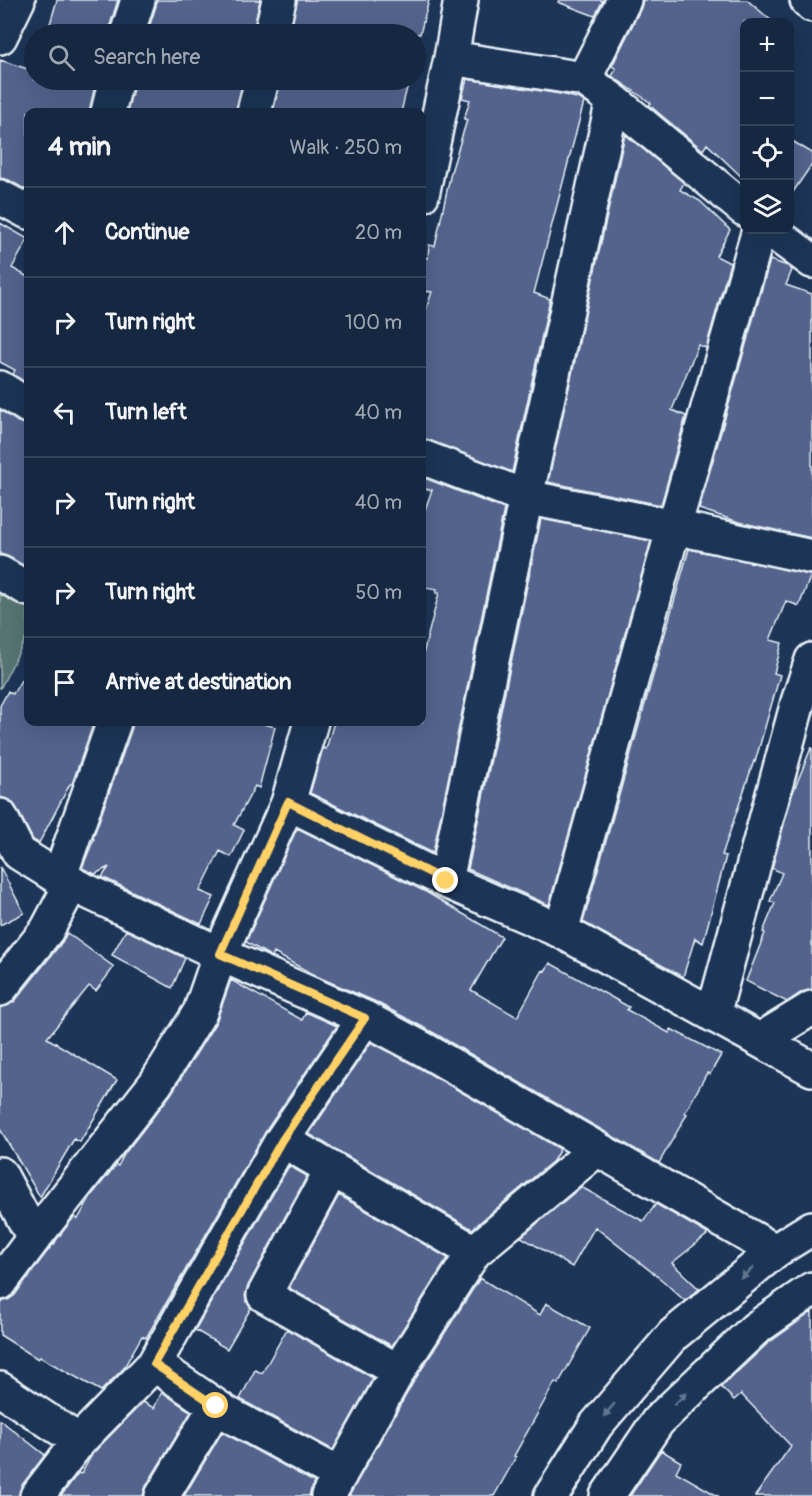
<!DOCTYPE html>
<html lang="en">
<head>
<meta charset="utf-8">
<style>
  body { margin:0; font-family:Pangolin,sans-serif; background:#1f3048; color:#f1f3f6 }
  .controls { position:absolute; right:18px; top:18px; display:grid; overflow:hidden; border-radius:12px; box-shadow:0 6px 24px #0002 }
  .controls button { width:54px; height:54px; display:grid; place-items:center; padding:0; border:0; border-bottom:2px solid #35445a; background:#162841; color:#f1f3f6; font:30px sans-serif }
  .stop { position:absolute; width:18px; height:18px; margin:-14px; border:4px solid #ffd166; border-radius:50%; background:#fff }
  .stop.end { background:#ffd166; border-color:#fff; box-shadow:0 2px 6px #0008 }
  .list { margin:0; padding:0; list-style:none }
  h2 { display:flex; justify-content:space-between; align-items:center; height:78px; margin:0; padding:0 24px; font-size:26px }
  h2 small { font-size:20px; font-weight:400; color:#9ea6b1 }
  .list li { display:grid; grid-template-columns:39px 1fr auto; gap:18px; align-items:center; box-sizing:border-box; height:90px; padding:0 24px; border-top:2px solid #35445a }
  .list b { display:block; font-size:22px; white-space:nowrap }
  .list em { font-size:20px; font-style:normal; color:#9ea6b1 }
  .icon { flex:none; width:33px; height:33px; fill:none; stroke:currentColor; stroke-width:2; stroke-linecap:round; stroke-linejoin:round }
  .map { position:relative; flex:none; width:812px; height:1496px; overflow:hidden }
  .search { position:absolute; background:#162841; box-shadow:0 6px 24px #0002; left:24px; top:24px; width:402px; height:66px; display:flex; align-items:center; gap:15px; box-sizing:border-box; padding:0 21px; border-radius:33px; color:#9ea6b1; font-size:22px }
  .panel { position:absolute; background:#162841; box-shadow:0 6px 24px #0002; left:24px; top:108px; width:402px; height:618px; border-radius:12px }
  .map>svg:first-child { display:block }
</style>
</head>
<body>
<div class="map">
<svg width="812" height="1496" viewBox="0 0 812 1496">
  <rect width="100%" height="100%" fill="#1d3557"/>
  <filter id="ink" filterUnits="userSpaceOnUse"><feTurbulence type="fractalNoise" baseFrequency=".0167" numOctaves="2"/><feDisplacementMap in="SourceGraphic" scale="12" xChannelSelector="R" yChannelSelector="G"/><feConvolveMatrix kernelMatrix="1 2 1 2 8 2 1 2 1" color-interpolation-filters="sRGB"/></filter>
  <g filter="url(#ink)">
    <path fill="#577573" stroke="#a0b3b6" stroke-width="1.5" d="M0,582L28,596V634L0,689Z"/>
    <path fill="#52648c" stroke="#e8f1f8" stroke-width="1.5" d="M57,0H118L109,28V34H47Z
      M156,0H260L253,34H147L156,6Z
      M297,0H429L420,34H290Z
      M559,0H603L595,16L558,2Z
      M643,0H747L773,22H744V179L707,144L703,150L649,105L651,103L612,76L616,69L612,66L641,8Z
      M0,60L34,71V80H92L96,81L90,107V112H28V191L9,180L0,178Z
      M467,79L561,94L580,99L584,102L534,293L550,299L512,472L429,440L422,439V321L432,292L424,291L425,284H422V257L428,258L429,245L435,246L451,172L467,120L464,119L470,100L462,98Z
      M134,80H243L236,112H127L134,85Z
      M280,80H409L401,112H273Z
      M626,135L684,183L680,190L700,201L730,230L716,256L730,263L706,348L698,345L672,410L686,416L661,505L548,482L624,139Z
      M789,139L812,153V164L789,198Z
      M0,223L28,239L12,268L28,277V384L13,374L15,370L0,362Z
      M770,260L788,266L792,270L786,285L812,294V538L739,522L699,509Z
      M0,410L18,422L28,424V568L9,557L0,554Z
      M422,477L504,509L433,853L310,793L323,748L326,749L334,722H422V658L439,593H436L437,589L422,587V518L432,490L422,489Z
      M541,519L651,541L549,905L468,869Z
      M689,549L811,575L799,606L786,601L770,640L782,643L774,673L780,675L755,762L754,761L722,855L726,856L703,943L695,938L683,977L583,922Z
      M28,668V722H94L72,784H70L39,843L33,840L16,807L10,800L0,797V706L8,691L13,694Z
      M132,722H256L275,727L259,788L255,786L234,825L244,830L231,857L220,851L200,891L214,897L201,924L102,877L109,867L95,874L82,868L94,839L93,838L132,728Z
      M811,748H812V989L802,992L787,1002L746,981L765,933L763,932L775,903L770,901L782,873L772,868L792,795Z
      M297,828L426,892L502,937L471,990L517,1017L543,970L545,971L550,963L629,1007L627,1010L669,1033L671,1029L721,1055L710,1074L707,1073L685,1113L687,1114L659,1163L434,1033L374,1001L318,977L274,953L272,957L246,942Z
      M0,867L24,913L0,925Z
      M126,930L185,958L172,988L112,955Z
      M67,933L114,967L96,991L89,986L47,1038L117,1080L80,1142L74,1139L40,1197L0,1129V1007L7,1006L15,1001L62,942Z
      M231,980L302,1020L306,1012L337,1026L266,1131L146,1338L142,1336L123,1369L101,1391L40,1357L38,1359L0,1335V1306L3,1301L8,1300L15,1295L27,1278L28,1279L34,1269L53,1244L54,1245L57,1239L74,1217L78,1219L91,1196L116,1165L118,1166L125,1153L171,1094L216,1022Z
      M371,1042L416,1066L560,1149L553,1161L472,1229L309,1134Z
      M289,1166L307,1176L248,1286L245,1296L248,1304L251,1308L227,1349L195,1330Z
      M581,1187L643,1221L656,1204L708,1234L672,1263L699,1289L685,1301L662,1280L595,1227L572,1267L521,1237Z
      M339,1195L448,1258L392,1346L289,1288Z
      M480,1278L540,1315L546,1303L590,1328L558,1384L555,1382L514,1456L516,1457L494,1496H349L414,1381Z
      M812,1312V1496H755L791,1446L741,1394L734,1400L721,1387L767,1344Z
      M287,1329L373,1378L333,1450L240,1399L255,1370L262,1373Z
      M162,1392L191,1412L146,1486L143,1496H61L78,1473L81,1474L93,1453L143,1402L154,1408Z
      M0,1420L45,1455L22,1485L19,1496H0Z
      M222,1432L314,1482L309,1496H184Z
      M661,1450L681,1462L676,1472L718,1496H630Z"/>
    <g fill="none" stroke-linecap="round" stroke-linejoin="round">
      <g stroke="#e8f1f8" stroke-width="38">
        <path id="minor" d="M807,0L812,5
          M127,34L138,0
          M271,34L279,0
          M0,37L18,0
          M451,58L584,79L613,100L744,209
          M584,79L624,0
          M108,112L116,80
          M254,112L262,80
          M422,195L451,58L461,0
          M0,197L28,212
          M770,230L812,261
          M0,388L28,406
          M422,457L526,497L674,527L812,557
          M0,573L28,589
          M311,722L288,803L446,881L561,931L812,1069
          M0,816L19,853L59,878L220,954L365,1018L425,1050L775,1251
          M59,878L114,722
          M446,881L526,497L613,100
          M561,931L674,527L759,230
          M0,989L47,930L72,883
          M713,1015L798,702L812,660
          M760,1040L812,1008
          M282,1140L474,1252
          M332,1169L264,1295L398,1371
          M0,1174L34,1238
          M0,1283L34,1238L156,1083L200,1012L220,954L288,803
          M154,1364L226,1413L340,1475
          M0,1389L79,1441
          M37,1496L79,1441L154,1364L282,1140L365,1018
          M162,1496L216,1406
          M328,1496L398,1371L474,1252L597,1149"/>
      </g>
      <g stroke="#e8f1f8" stroke-width="38">
        <path id="major" d="M551,1496L596,1425L673,1335L775,1251L812,1228
          M607,1496L658,1421L755,1329L812,1289"/>
      </g>
      <use href="#minor" stroke="#1d3557" stroke-width="33"/>
      <use href="#major" stroke="#1d3557" stroke-width="33"/>
    </g>
    <defs><path id="oneway-solid" d="M-6-.8H1V-3.2L6.5 0L1 3.2V.8H-6Z" transform="scale(1.5)"/></defs>
    <g fill="#64778f">
      <use href="#oneway-solid" transform="translate(747 1273) rotate(140)"/>
      <use href="#oneway-solid" transform="translate(680 1399) rotate(-44)"/>
      <use href="#oneway-solid" transform="translate(609 1410) rotate(130)"/>
    </g>
  </g>
  <g fill="none" stroke-linecap="round" stroke-linejoin="round" filter="url(#ink)">
    <path stroke="#ffd166" stroke-width="8" d="M216,1406L154,1364L282,1140L365,1018L220,954L288,802L446,881"/>
  </g>
</svg>
<div class="controls">
<button>+</button>
<button>−</button>
<button><svg class="icon" aria-label="locate" viewBox="0 0 24 24"><circle cx="12" cy="12" r="6"/><path d="M12 2v4M12 18v4M2 12h4M18 12h4"/></svg></button>
<button><svg class="icon" aria-label="layers" viewBox="0 0 24 24"><path d="M12 4l9 5-9 5-9-5zM3 14l9 5 9-5"/></svg></button>
</div>
<div class="stop" style="left:216px;top:1406px"></div>
<div class="stop end" style="left:446px;top:881px"></div>
<div class="search"><svg class="icon" aria-label="search" viewBox="0 0 24 24"><circle cx="10" cy="10" r="6"/><path d="M15 15l6 6"/></svg>Search here</div>
<section class="panel">
<h2>4 min<small>Walk · 250 m</small></h2>
<ul class="list">
<li><svg class="icon" aria-label="ahead" viewBox="0 0 24 24"><path d="M12 20V5M6 11l6-6 6 6"/></svg><div><b>Continue</b></div><em>20 m</em></li>
<li><svg class="icon" aria-label="right" viewBox="0 0 24 24"><path d="M7 20v-9h11M14 6l5 5-5 5"/></svg><div><b>Turn right</b></div><em>100 m</em></li>
<li><svg class="icon" aria-label="left" viewBox="0 0 24 24"><path d="M17 20v-9H6M10 6l-5 5 5 5"/></svg><div><b>Turn left</b></div><em>40 m</em></li>
<li><svg class="icon" aria-label="right" viewBox="0 0 24 24"><path d="M7 20v-9h11M14 6l5 5-5 5"/></svg><div><b>Turn right</b></div><em>40 m</em></li>
<li><svg class="icon" aria-label="right" viewBox="0 0 24 24"><path d="M7 20v-9h11M14 6l5 5-5 5"/></svg><div><b>Turn right</b></div><em>50 m</em></li>
<li><svg class="icon" aria-label="arrive" viewBox="0 0 24 24"><path d="M6 21V4h12l-3 4 3 4H6"/></svg><div><b>Arrive at destination</b></div></li>
</ul>
</section>
</div>
</body>
</html>
